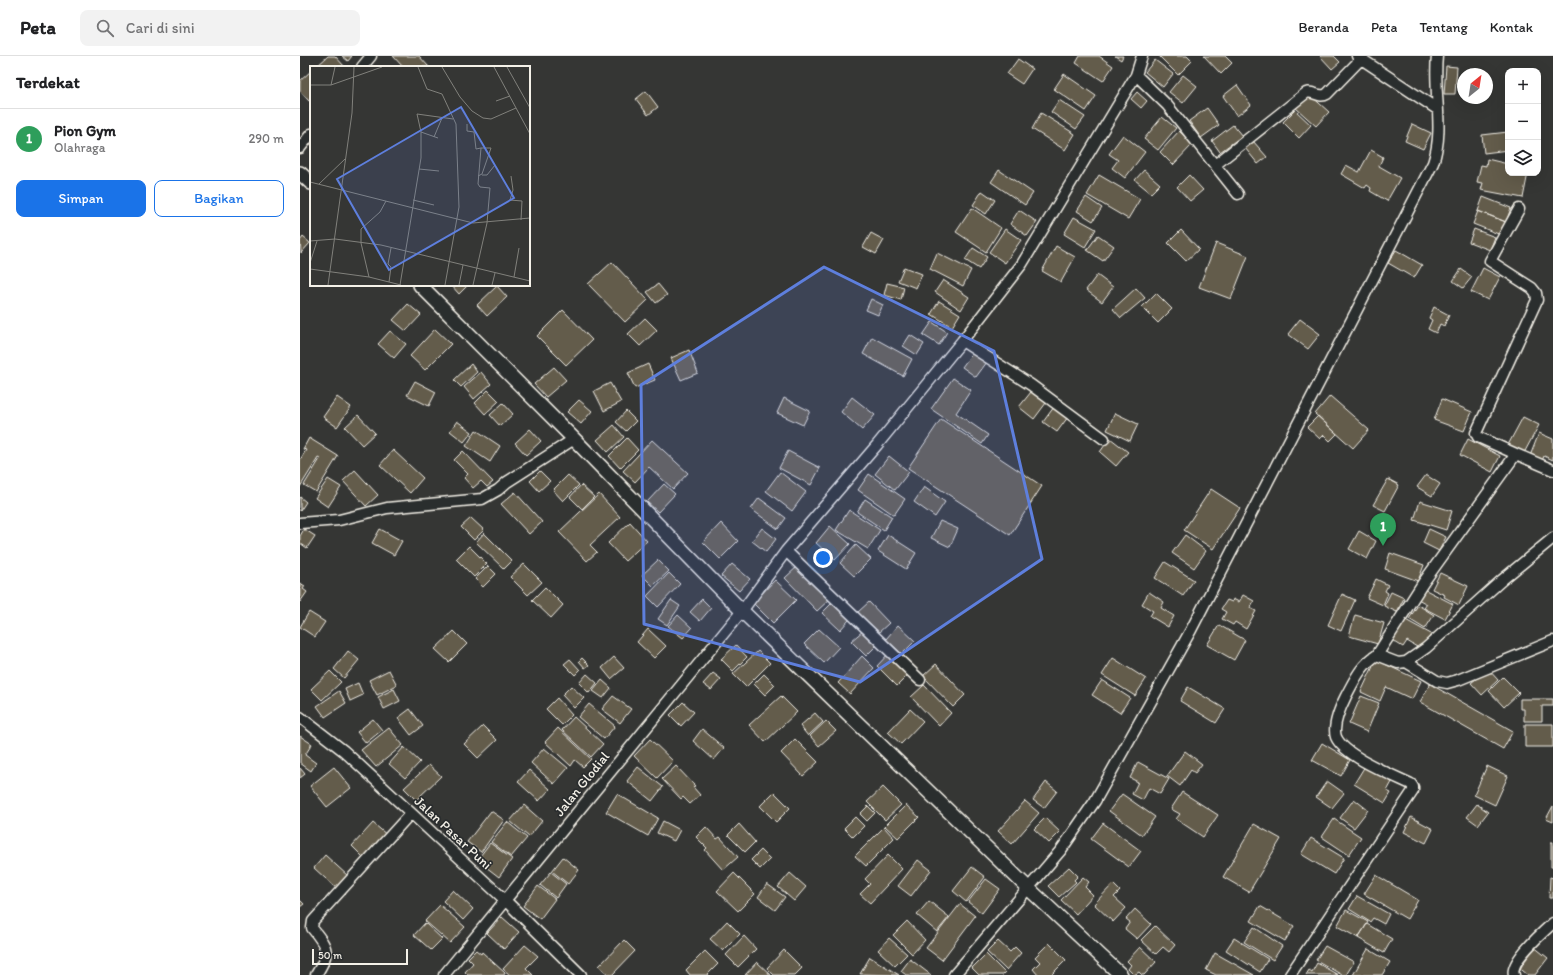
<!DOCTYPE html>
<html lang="id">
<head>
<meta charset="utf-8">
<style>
  body { margin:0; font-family:Itim,sans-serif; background:#f2f2f2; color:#202124 }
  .controls { position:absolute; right:12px; top:12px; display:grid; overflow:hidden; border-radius:8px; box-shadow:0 4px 16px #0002 }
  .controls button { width:36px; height:36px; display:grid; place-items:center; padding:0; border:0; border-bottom:1px solid #e0e0e0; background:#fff; color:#202124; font:20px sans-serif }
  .compass { position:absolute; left:1157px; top:12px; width:36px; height:36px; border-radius:50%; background:#fff; box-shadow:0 4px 16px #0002; rotate:30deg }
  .scale { position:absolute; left:12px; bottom:10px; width:96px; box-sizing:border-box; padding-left:4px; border:2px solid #f4f1e8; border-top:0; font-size:11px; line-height:14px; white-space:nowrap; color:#f4f1e8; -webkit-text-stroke:3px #2a2d2e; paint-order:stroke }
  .you { position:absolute; left:523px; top:502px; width:14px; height:14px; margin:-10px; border:3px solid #fff; border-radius:50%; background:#1a73e8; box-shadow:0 0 0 6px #1a73e833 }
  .badge { display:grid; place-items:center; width:26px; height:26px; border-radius:50%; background:#1a73e8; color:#fff; font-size:13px; font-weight:700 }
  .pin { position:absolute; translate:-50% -33px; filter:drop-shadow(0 1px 2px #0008) }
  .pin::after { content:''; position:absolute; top:21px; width:14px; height:12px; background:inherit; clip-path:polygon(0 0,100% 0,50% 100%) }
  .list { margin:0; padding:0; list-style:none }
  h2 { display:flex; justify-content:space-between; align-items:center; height:52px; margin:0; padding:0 16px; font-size:17px }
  h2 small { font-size:13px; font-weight:400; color:#757577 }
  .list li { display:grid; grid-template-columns:26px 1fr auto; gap:12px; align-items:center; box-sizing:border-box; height:60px; padding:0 16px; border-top:1px solid #e0e0e0 }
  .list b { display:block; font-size:15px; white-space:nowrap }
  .list p { margin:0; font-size:13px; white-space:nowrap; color:#757577 }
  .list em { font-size:13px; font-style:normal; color:#757577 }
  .actions { display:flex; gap:8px; padding:12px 16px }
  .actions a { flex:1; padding:9px 0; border:1px solid #1a73e8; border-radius:8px; text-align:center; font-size:14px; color:#1a73e8 }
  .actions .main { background:#1a73e8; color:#fff }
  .icon { flex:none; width:22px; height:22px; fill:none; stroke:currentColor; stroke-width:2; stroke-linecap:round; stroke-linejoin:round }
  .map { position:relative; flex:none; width:1253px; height:919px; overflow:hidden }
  header { display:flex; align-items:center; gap:24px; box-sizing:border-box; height:56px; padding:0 20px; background:#fff; border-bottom:1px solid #e0e0e0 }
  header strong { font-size:19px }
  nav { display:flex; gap:22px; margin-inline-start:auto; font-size:14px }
  .search { width:280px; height:36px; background:#f2f2f2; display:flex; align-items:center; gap:10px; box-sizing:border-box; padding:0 14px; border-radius:8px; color:#757577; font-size:15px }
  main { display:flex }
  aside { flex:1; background:#fff }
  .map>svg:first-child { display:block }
</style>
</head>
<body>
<header>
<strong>Peta</strong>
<div class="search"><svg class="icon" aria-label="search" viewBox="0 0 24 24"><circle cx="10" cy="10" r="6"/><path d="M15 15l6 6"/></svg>Cari di sini</div>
<nav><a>Beranda</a><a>Peta</a><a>Tentang</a><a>Kontak</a></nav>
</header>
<main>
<aside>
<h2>Terdekat<small></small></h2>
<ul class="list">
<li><span class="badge" style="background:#2e9e5b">1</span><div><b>Pion Gym</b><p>Olahraga</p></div><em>290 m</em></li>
</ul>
<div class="actions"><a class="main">Simpan</a><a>Bagikan</a></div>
</aside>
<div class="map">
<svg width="1253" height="919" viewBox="0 0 1253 919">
  <rect width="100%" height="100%" fill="#353634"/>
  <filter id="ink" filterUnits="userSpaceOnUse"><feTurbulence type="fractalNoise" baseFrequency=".025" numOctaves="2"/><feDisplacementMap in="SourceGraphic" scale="8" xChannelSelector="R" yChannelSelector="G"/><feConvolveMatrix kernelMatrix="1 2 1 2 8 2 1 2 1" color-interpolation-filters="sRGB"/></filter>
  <g filter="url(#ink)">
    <path fill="#635b4c" stroke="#f4f1e8" d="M28,0H35L45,11H16Z
      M42,0H52L48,5Z
      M93,0H119L129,11H103Z
      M780,0H799L813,10L803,25L776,7Z
      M815,0H823L821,4Z
      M859,0H887L892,5L878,19Z
      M904,0H925L932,7L921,18Z
      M1020,0H1034L1040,6L1032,13Z
      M718,3L732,13L722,28L707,18Z
      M855,4L873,18L863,31L845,16Z
      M1146,10L1157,11L1155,38H1144Z
      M11,15V44L9,45L0,35V25Z
      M764,18L796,40L786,55L754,33Z
      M883,19L897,30L883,47L869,36Z
      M937,29L951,49L937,60L923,40Z
      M346,35L358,51L348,59L336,43Z
      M837,36L847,45L841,52L831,43Z
      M1009,38L1029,56L1016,70L996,52Z
      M759,44L785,61L776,73L751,56Z
      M907,52L919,69L901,82L889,65Z
      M995,54L1011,69L999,82L983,66Z
      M741,57L775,78L765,94L732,73Z
      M862,61L876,72L858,94L844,83Z
      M1112,68L1131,77L1123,93L1105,85Z
      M933,69L942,80L920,96L912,85Z
      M879,75L893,88L873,109L860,96Z
      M1208,76V94L1184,97L1182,79Z
      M823,79L845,96L825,122L812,112L818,104L809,98Z
      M953,85L967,101L958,108L945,92Z
      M1071,94L1083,101L1079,110L1100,122L1087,145L1070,135L1071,132L1067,129L1065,132L1041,118L1046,109L1059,116Z
      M1187,103L1208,108V117H1228L1223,142L1181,134L1183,127L1177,126L1181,109L1186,110Z
      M699,114L733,137L725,149L691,126Z
      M844,114L860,128L851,137L835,124Z
      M799,119L840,143L828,163L787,139Z
      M889,119L903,134L890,145L877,131Z
      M682,135L695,144L686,158L673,149Z
      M786,141L802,152L793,165L777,155Z
      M1183,141L1211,152L1206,166L1178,155Z
      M672,152L701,172L686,196L656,176Z
      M719,154L737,166L727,180L710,168Z
      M1178,155L1206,166L1201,179L1173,168Z
      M774,161L796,173L785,191L764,178Z
      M705,173L721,184L705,207L689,196Z
      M1174,173L1195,181L1190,194L1169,186Z
      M881,174L899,193L886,205L868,187Z
      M571,177L584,184L576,198L563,191Z
      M798,179L814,190L803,205L787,194Z
      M3,181L10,187L1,197L0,185Z
      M916,187L948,200L931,243L899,231Z
      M756,190L775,201L761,226L742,215Z
      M673,192L687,201L679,213L665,204Z
      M1096,194L1122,209L1114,222L1088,207Z
      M637,197L671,214L663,230L630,213Z
      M312,206L348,244L325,266L288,228Z
      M604,211L622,218L616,232L598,225Z
      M1183,212L1200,221L1188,244L1171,236Z
      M1161,213L1172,221L1163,232L1153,225Z
      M797,219L813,231L802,246L786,234Z
      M643,224L669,241L661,254L635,236Z
      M587,227L604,231L601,244L584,239Z
      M358,228L367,239L356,247L347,236Z
      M151,229H168L159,238Z
      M197,230L207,241L187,260L177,249Z
      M836,232L845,242L821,262L813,253Z
      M856,237L872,253L858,267L842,251Z
      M571,243L583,249L578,259L566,254Z
      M639,245L660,258L652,271L631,258Z
      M108,248L121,259L106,275L93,264Z
      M1134,251L1149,259L1144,270L1140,268L1136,277L1128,273L1132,264L1129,262Z
      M263,254L292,284L266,309L237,280Z
      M345,262L357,274L340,290L328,278Z
      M1000,263L1020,278L1008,293L988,278Z
      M632,266L647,276L639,289L623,279Z
      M135,273L151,288L125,314L110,300Z
      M90,275L106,288L94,302L78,288Z
      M610,279L624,288L617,299L603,290Z
      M572,281L612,303L603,320L563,298Z
      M389,294L398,317L381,324L371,302Z
      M673,296L687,306L676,321L662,311Z
      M171,308L177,316L161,331L154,324Z
      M348,308L355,324L335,332L328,317Z
      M254,311L266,324L246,341L234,328Z
      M181,316L191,328L174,343L164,331Z
      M653,322L671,334L656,357L688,379L682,388L631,353Z
      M115,325L136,336L129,350L107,339Z
      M310,327L321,346L304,355L294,335Z
      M188,334L199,345L185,358L175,347Z
      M731,336L746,347L734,363L719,351Z
      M1030,340L1069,374L1053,392L1015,358Z
      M37,341L51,351L37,371L23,361Z
      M552,341L575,359L562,374L541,356Z
      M484,342L510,355L503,369L477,357Z
      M1142,343L1172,356L1164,375L1134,364Z
      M279,344L292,355L281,368L267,356Z
      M203,347L213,358L200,370L190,359Z
      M754,351L768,361L757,376L743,366Z
      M326,355L336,365L326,375L316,366Z
      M815,357L838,368L830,385L807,374Z
      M58,359L75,377L62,389L45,371Z
      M1018,360L1037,378L1030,385L1024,379L1020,383L1007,371Z
      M1223,361L1239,369L1224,397L1208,389Z
      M641,363L742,430L710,479L608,412Z
      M157,365L172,376L164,386L150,375Z
      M314,369L324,381L308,396L297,384Z
      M230,373L241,385L226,399L215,387Z
      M176,374L200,390L190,406L166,390Z
      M1239,377L1253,383V404L1244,400L1242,405L1230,400Z
      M9,382L38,400L16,436L4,429L20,403L18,402L0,431V404L6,394L3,393Z
      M327,382L338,394L320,412L309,400Z
      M810,382L828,396L816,410L800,396Z
      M1168,383L1200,400L1192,416L1160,399Z
      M352,384L388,417L373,433L349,411L335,426L323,415Z
      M93,394L123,422L110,437L80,409Z
      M163,395L193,426L187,431L181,425L173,432L164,422L168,418L154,404Z
      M488,395L520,412L511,429L479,412Z
      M589,400L609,416L595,434L575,418Z
      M55,414L78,439L66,450L43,425Z
      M240,415L250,425L239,435L230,425Z
      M480,416L506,436L492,455L466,435Z
      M569,418L605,443L594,459L558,434Z
      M268,419L279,429L263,445L253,434Z
      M1126,419L1140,428L1132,440L1117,431Z
      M28,423L41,431L28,451L15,442Z
      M1088,423L1099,429L1085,455L1073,449Z
      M364,428L375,438L358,456L347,446Z
      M281,429L294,441L282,453L270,441Z
      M624,431L645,446L635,461L614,446Z
      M911,433L940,452L913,493L884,474Z
      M215,436L242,466L229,478L201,448Z
      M299,438L320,461L290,489L297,496L287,505L259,476Z
      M0,441L6,446L0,455Z
      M459,442L486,462L478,473L451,453Z
      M565,443L592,461L584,474L557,456Z
      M1120,445L1152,455L1146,474L1114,464Z
      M549,454L580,474L568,493L536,474Z
      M171,462L184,474L174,484L161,471Z
      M640,465L658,473L650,491L631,482Z
      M330,466L347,485L325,505L308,487Z
      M421,467L438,485L420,503L403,486Z
      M530,470L550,488L535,504L516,487Z
      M462,472L476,483L466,496L452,485Z
      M4,473L15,480L7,492L0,487V480Z
      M80,473L102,485L94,499L72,487Z
      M1129,473L1146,481L1139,495L1123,487Z
      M1059,475L1076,485L1067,503L1049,493Z
      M184,477L212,505L204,513L176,486Z
      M588,479L616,497L606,513L578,495Z
      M885,479L906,495L894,512L872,497Z
      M556,489L571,503L554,520L540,507Z
      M169,490L187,508L174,521L156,503Z
      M1090,497L1124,509L1118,525L1085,513Z
      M358,504L369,515L353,530L342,519Z
      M865,506L894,524L883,540L855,522Z
      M224,508L242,526L228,539L210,521Z
      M432,508L450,523L439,535L421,520Z
      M499,509L531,542L517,555L485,522Z
      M188,510L196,518L183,531L175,523Z
      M369,517L380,528L358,551L347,540Z
      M1140,517L1168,530L1159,549L1144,541L1145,539L1132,533Z
      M1076,523L1088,529L1085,535L1088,537L1083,549L1067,542Z
      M475,524L496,544L473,567L453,547Z
      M0,527L5,530L3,533L7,536L0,546Z
      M245,531L263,549L251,562L232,544Z
      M1122,532L1153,548L1145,563L1124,552L1127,548L1116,542Z
      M849,536L864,546L861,552L874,560L868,571L850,560L853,555L842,548Z
      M1091,536L1104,542L1097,556L1084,550Z
      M1042,538L1055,544L1041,575L1028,569Z
      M943,539L954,545L950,552L956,555L946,573L935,566L933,569L922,563L926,556L921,553L927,544L932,546L933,543L939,546Z
      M402,543L411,552L400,565L390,556Z
      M371,544L380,550L367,569L358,563Z
      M569,546L589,567L578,577L558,556Z
      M532,547L549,564L540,574L522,557Z
      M1118,549L1134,559L1125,573L1109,563Z
      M9,556L25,566L15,581L0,571Z
      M378,559L392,572L383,582L368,570Z
      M1055,559L1084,567L1078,588L1049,580Z
      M1102,562L1131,578L1122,594L1107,585L1103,591L1090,583Z
      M598,569L615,585L602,598L586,583Z
      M919,569L945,584L934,604L907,589Z
      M348,573L366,590L354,602L337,586Z
      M519,573L539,591L524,607L504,588Z
      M564,574L578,588L566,600L551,585Z
      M154,575L167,588L149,606L135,593Z
      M436,589L447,601L433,615L421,603Z
      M48,595L59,604L44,622L34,613Z
      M458,595L470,607L446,631L433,618Z
      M589,597L610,617L597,630L577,610Z
      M562,600L574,612L550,638L538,627Z
      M314,601L324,612L311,623L302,612Z
      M282,602L289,609L285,612L279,605Z
      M813,602L846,623L835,640L802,619Z
      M270,603L280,614L275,619L264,608Z
      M1076,604L1121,625L1112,643L1086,631L1080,645L1061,636Z
      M636,608L665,639L653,651L623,620Z
      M1188,613L1198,624L1182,639L1171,627Z
      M89,614L97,629L77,639L69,624Z
      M30,615L41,626L22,644L11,633Z
      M413,617L421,623L411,634L403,628Z
      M287,618L297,627L289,637L279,627Z
      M464,618L475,629L465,639L454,628Z
      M1203,621L1219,637L1204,651L1189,635Z
      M302,624L311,632L303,642L293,635Z
      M802,624L830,642L820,657L792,639Z
      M58,627L63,639L50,645L45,633Z
      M1130,628L1213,675L1203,693L1120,646Z
      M624,629L651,657L639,670L611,641Z
      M271,630L284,642L274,652L262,639Z
      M888,631L925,653L916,667L880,645Z
      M94,633L100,645L84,653L78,641Z
      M39,635L46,647L25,661L17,650Z
      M313,640L331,653L320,667L302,653Z
      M481,640L497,656L465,686L449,669Z
      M1061,640L1079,647L1067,676L1049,668Z
      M257,642L272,659L262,669L246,653Z
      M1220,643H1253V650H1242V665H1224V653H1220Z
      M383,646L394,656L381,670L370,659Z
      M289,648L315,670L304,683L278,661Z
      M110,653L123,670L111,679L98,662Z
      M610,653L623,665L601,688L588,676Z
      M515,657L523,666L508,680L500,670Z
      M274,661L303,688L291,701L262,674Z
      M73,663L82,674L66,687L57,676Z
      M526,665L536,675L519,690L510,680Z
      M1225,668H1253V691H1225Z
      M183,670L197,684L178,702L164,688Z
      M89,672L103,689L76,711L61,694Z
      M258,672L291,703L283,711L275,704L271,710L245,686Z
      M402,673L424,692L414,704L393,685Z
      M0,680L12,688L5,699L16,707L11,715L0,707Z
      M350,683L373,705L357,722L334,700Z
      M495,683L518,706L503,720L481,697Z
      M1022,687L1050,704L1041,720L1012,704Z
      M104,691L120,706L105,722L89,708Z
      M244,692L268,712L254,728L231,707Z
      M885,695L902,708L895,717L891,714L880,730L867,720Z
      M838,706L869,723L860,738L849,732L843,744L832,738L838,726L830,722Z
      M129,709L141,720L116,744L104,732Z
      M376,710L395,730L393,731L400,739L390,748L383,741L381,743L362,723Z
      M1065,710L1092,726L1087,735L1091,737L1085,747L1054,728Z
      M1187,710L1208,720L1195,749L1174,739Z
      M34,711L51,732L27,751L10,730Z
      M338,711L363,731L352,745L327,725Z
      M0,712L5,718L0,722Z
      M229,714L250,733L239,745L218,726Z
      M1027,725L1044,737L1032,752L1016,741Z
      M746,726L757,735L744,752L733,744Z
      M583,731L601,749L585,764L567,746Z
      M474,736L490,752L476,766L460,750Z
      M882,736L918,759L903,781L876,763L880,758L871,753Z
      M317,738L358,762L348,780L306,756Z
      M822,738L855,761L842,779L809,755Z
      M1054,743L1068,754L1054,772L1040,762Z
      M725,745L739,757L712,788L698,775Z
      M1177,748L1188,756L1178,769L1167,761Z
      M224,749L242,765L229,781L210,765Z
      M606,749L619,761L598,782L585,770Z
      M568,750L575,757L567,765L560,758Z
      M1253,750V766L1246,763Z
      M191,755L204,764L181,796L167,786Z
      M555,761L564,770L553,781L544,772Z
      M1111,761L1133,773L1126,787L1104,776Z
      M745,762L760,776L749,787L734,773Z
      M1034,763L1061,781L1049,799L1022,781Z
      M363,765L380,774L374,785L357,777Z
      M207,766L227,782L211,801L191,786Z
      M73,767L88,780L66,804L52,790Z
      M803,767L841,795L829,811L791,783Z
      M439,768L455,786L445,796L428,779Z
      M954,768L981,783L949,836L923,821Z
      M406,771L417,783L420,781L438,801L423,814L405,794L407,792L396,781Z
      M584,771L594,782L566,810L555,800Z
      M1011,782L1044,802L1034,818L1001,798Z
      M1251,786H1253V811H1251Z
      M190,787L212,803L199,821L177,804Z
      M461,794L470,803L460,813L451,804Z
      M25,799L48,820L37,833L14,812Z
      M588,799L602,813L570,847L560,838L570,828L565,823Z
      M263,801L279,814L268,828L252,815Z
      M618,804L631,814L611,840L598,830Z
      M672,811L685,821L666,846L653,835Z
      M769,811L778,820L774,824L776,826L759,841L748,830Z
      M251,816L266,828L256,842L240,829Z
      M434,817L455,838L438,855L417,835Z
      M490,817L506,831L494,845L478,831Z
      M1076,819L1118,844L1107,863L1064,838Z
      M783,821L789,826L785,831L793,839L776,858L761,844Z
      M1250,821L1253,822V842H1249Z
      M686,823L700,833L682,857L668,846Z
      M467,828L485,841L475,854L458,841Z
      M813,828L820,835L814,841L826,852L813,866L794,848Z
      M238,830L255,843L240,863L223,850Z
      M153,834L173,853L163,864L143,845Z
      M1057,840L1089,858L1084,868L1073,862L1070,866L1049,853Z
      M0,844L4,848L0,851Z
      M629,845L649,861L637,876L617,859Z
      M660,848L675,860L642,904L626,892Z
      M140,849L165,871L150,887L125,865Z
      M960,850L994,870L985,885L951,865Z
      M835,853L851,868L837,883L825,873L830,866L826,863Z
      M1046,854L1068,866L1058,882L1037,870Z
      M202,861L219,876L204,893L187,877Z
      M427,865L440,878L423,895L410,883Z
      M607,865L625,884L612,898L593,879Z
      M125,867L142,883L131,894L114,879Z
      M1067,868L1092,883L1084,897L1058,882Z
      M855,870L875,889L869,896L863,891L856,898L841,884Z
      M954,871L982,890L973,904L944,886Z
      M444,880L456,893L438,911L426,899Z
      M589,882L607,898L595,910L578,894Z
      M934,882L968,903L960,916L926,894Z
      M324,884L335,895L312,919H309L299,910Z
      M698,885L710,896L715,891L721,897L706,914L687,896Z
      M749,887L766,904L751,919H738L733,913L740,906L735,901Z
      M225,889L238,900L226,912L233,919H210L203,913Z
      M1025,890L1054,906L1046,919H1042L1016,904Z
      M1233,890L1248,902L1235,919H1228L1217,910Z
      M840,891L856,906L844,919H842L839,916L834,919L828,913L831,909L827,905Z
      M1068,893L1090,906L1082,919H1053Z
      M176,894L181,898L182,896L205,917L204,919H168L165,916L173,907L168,902Z
      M484,894L502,912L495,919H474L467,912Z
      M405,895L418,908L407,919H390L386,914Z
      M915,897L954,919H916L906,914Z
      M686,898L705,917L703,919H679L672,912Z
      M570,901L599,919L560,918Z
      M610,903L631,919H606L601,915Z
      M457,906L471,919H445Z
      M1017,907L1038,919H1006L1009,914L1012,916Z"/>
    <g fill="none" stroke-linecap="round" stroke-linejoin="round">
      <g stroke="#f4f1e8" stroke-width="13">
        <path id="minor" d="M1057,0L1137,53
          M62,11L71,0
          M836,19L867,49L938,138
          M0,92L11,78
          M915,109L1006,37C1013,34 1019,43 1027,38L1061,3
          M662,285L731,329L804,383
          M1216,398L1253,414
          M0,467L39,464L87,452L182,443L198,434L207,426L274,383
          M486,495L620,624
          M1077,599L1098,607L1106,606L1126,592L1202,524L1253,482
          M1106,606L1137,625L1147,627L1158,624L1253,585
          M0,661L44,695L205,844L281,919
          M16,919C30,896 29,893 12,872L13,865L111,757
          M144,919L442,555L486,495L577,389L662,285L722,208L836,19L842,0
          M654,919L761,794L795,745L891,574L1133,107C1145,72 1133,37 1137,0
          M990,919L1113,735V731L1111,728C1092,719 1044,700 1036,681C1032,669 1041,650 1046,640C1055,623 1061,609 1077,599L1123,527L1216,398L1178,381L1176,377L1237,244L1236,237L1232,232L1190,205L1219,153
          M1214,919C1209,906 1243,876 1253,867"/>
      </g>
      <g stroke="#f4f1e8" stroke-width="16">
        <path id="tertiary" d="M0,117L11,127
          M120,229L274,383L442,555L728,832L821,919"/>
      </g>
      <use href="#minor" stroke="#2a2d2e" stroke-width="10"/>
      <use href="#tertiary" stroke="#2a2d2e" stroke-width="13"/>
    </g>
  </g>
  <path fill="#5e7fdd" fill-opacity="0.2" stroke="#5e7fdd" stroke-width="3" stroke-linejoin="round" d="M524,211L694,295L742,503L560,626L344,568L341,329Z"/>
  <g text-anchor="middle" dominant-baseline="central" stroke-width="3.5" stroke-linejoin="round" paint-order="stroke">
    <g font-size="14" fill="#f4f1e8" stroke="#2a2d2e">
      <text transform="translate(282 728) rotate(-51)">Jalan Glodial</text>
      <text transform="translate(153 777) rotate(43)">Jalan Pasar Puni</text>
    </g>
  </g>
  <g transform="translate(10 10)">
    <rect width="220" height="220" fill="#353634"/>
    <path fill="none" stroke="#81817c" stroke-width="1" d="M108,1L117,23L132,28L146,58L149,141L135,219M132,1L150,31L162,45L173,52L181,53L206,42M184,1L220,68M197,1L220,42M0,19H21L72,1M21,19L25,1M186,35L200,30M157,58V65L164,66L166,83L171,82L168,118L170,121L180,122L177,157L163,219M111,66L128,72M124,71L132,52M109,103L129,105M172,109H177L185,99M168,110L172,108L181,82H171M201,110L203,124L200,134L212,135L211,154M0,116L163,157L220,152M9,118L35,93M103,134L124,139M0,175L25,173L71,179L220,215M0,197L7,175M0,203L59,211L91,219M59,211L51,177V163L70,146L76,135M204,211L209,182M79,216L81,201L78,198L81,182M18,219L42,47L44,1M90,219L111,92V66L107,48L143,53M149,219L153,199M182,219L185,207"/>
    <path fill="#5e7fdd" fill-opacity="0.15" stroke="#5e7fdd" stroke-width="2" d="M151,41L204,132L79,204L27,113Z"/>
    <rect width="220" height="220" fill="none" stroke="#f4f1e8" stroke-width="2"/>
  </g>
</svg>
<div class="controls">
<button>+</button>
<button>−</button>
<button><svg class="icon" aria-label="layers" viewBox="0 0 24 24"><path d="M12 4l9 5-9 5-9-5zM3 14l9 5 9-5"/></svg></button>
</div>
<svg class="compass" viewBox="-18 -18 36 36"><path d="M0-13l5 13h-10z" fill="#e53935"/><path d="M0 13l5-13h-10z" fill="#757577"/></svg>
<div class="scale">50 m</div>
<div class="you"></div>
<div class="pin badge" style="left:1083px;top:490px;background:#2e9e5b">1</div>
</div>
</main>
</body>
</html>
